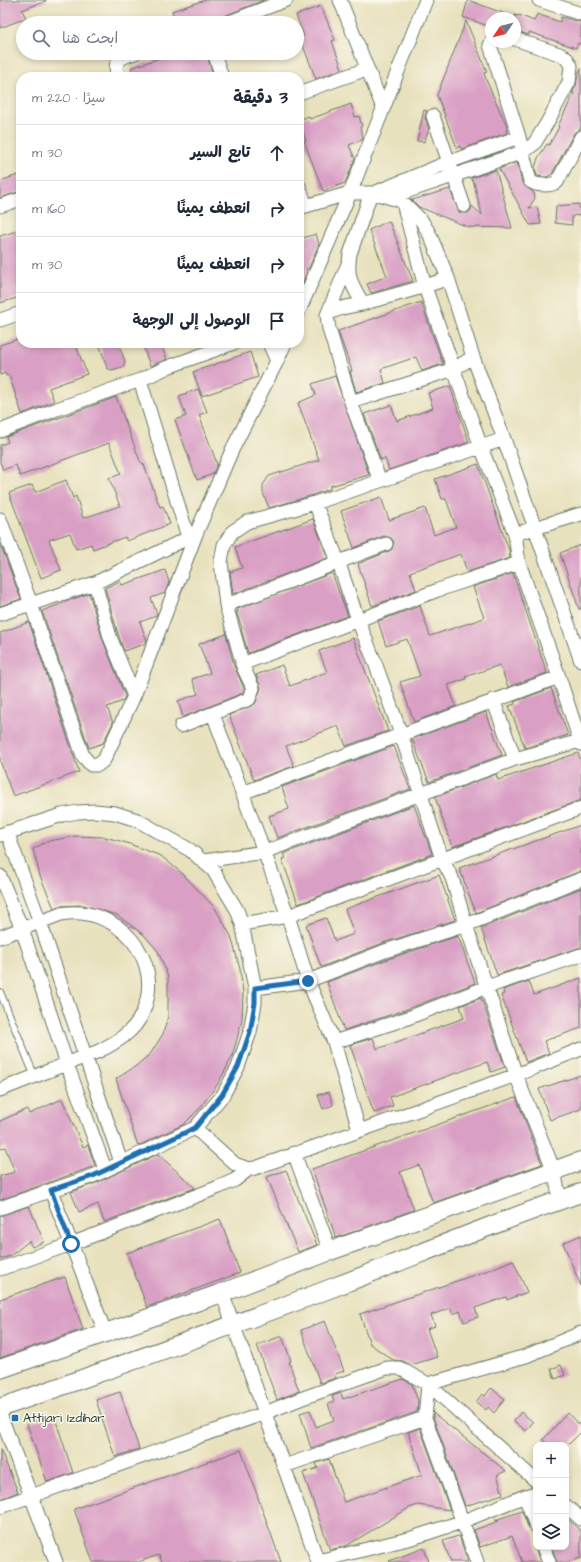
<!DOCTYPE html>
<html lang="ar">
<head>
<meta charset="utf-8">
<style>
  body { margin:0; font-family:"Architects Daughter","Playpen Sans Arabic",sans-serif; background:#f6f6f7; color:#1f2937; direction:rtl }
  .controls { position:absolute; right:12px; bottom:12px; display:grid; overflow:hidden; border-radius:8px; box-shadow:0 2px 6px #0003 }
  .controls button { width:36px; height:36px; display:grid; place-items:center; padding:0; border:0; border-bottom:1px solid #e0e1e3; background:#fff; color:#1f2937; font:20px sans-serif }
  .compass { position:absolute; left:485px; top:12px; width:36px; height:36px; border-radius:50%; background:#fff; box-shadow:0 2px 6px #0003; rotate:235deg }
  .stop { position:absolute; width:12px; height:12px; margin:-9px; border:3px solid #1f6fb2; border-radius:50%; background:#fff }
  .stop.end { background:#1f6fb2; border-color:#fff; box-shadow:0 1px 4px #0008 }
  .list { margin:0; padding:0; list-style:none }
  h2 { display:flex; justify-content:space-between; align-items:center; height:52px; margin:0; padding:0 16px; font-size:17px }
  h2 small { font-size:13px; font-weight:400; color:#747a83 }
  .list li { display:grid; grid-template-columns:26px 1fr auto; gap:12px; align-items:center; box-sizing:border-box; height:56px; padding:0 16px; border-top:1px solid #e0e1e3 }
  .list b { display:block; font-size:15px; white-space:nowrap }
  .list em { font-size:13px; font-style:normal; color:#747a83 }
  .icon { flex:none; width:22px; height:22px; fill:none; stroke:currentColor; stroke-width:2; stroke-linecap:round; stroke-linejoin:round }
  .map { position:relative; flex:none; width:581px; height:1562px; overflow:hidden; direction:ltr }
  .search { position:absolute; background:#fff; box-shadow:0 2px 6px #0003; left:16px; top:16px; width:288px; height:44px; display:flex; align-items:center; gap:10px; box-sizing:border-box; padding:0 14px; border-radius:22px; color:#747a83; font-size:15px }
  .panel { position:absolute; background:#fff; box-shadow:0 2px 6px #0003; left:16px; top:72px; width:288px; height:276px; border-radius:16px; direction:rtl }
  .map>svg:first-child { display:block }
</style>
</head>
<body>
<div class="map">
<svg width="581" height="1562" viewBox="0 0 581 1562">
  <rect width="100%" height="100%" fill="#fbf7ec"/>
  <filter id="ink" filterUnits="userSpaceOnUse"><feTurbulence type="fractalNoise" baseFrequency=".025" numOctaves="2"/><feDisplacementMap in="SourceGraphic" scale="8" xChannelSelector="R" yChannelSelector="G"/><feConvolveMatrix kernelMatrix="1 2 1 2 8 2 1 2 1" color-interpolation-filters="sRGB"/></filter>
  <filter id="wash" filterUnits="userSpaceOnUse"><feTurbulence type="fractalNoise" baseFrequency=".012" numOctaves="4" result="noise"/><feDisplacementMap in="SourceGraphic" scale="16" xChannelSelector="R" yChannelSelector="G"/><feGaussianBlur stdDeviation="0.9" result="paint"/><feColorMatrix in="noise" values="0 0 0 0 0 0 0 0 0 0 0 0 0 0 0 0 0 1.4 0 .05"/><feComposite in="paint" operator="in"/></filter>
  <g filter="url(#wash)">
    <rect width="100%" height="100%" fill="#e8e1bd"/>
    <g id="blocks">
      <path fill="#d99fc4" d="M0,0H46V1L22,10L26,18L0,28Z
        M205,0H264L207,23H176L172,11Z
        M468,0L513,17V18H491L488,26L463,17Z
        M321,6L335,40L332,41L342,69L316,79L300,38L304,36L296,15Z
        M537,14L560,22L561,17L581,22V44L578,43L576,48L529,32V35L515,31V15L518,16L519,15L534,21Z
        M466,21L487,72L484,73L487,82L508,129L506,130L507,133L461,149L460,146L457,148L437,95Z
        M174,53H206L214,77H134L131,68Z
        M581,68V126L580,129L574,133L552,174L547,177L537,176L535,168L538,158L547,144L549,145L559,127L558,126L574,93H572L576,86L578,74Z
        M351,104L355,117L359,116L362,126L360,127L363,137L362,140L349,145L355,159L345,183L323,191L304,141H306L299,120L309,116L310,119Z
        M424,110L427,111L425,118L429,129L424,142L417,141Z
        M517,162L522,183L534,193L535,198L529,208L537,207L541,224L530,225L499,169Z
        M496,170L512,228L468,227L419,207L412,200L450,189L459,212L467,213L470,211L472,206L482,215L474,183L471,178Z
        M18,175L21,185V191L0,198V181Z
        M579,204L580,215L572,216V225L555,223L556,206Z
        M389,221L413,281L371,293L367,284L387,276L369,230Z
        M17,231L21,242V285L15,287L20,297L0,303V236Z
        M316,234L319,244L309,268L306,269L307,271L303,283L299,284V239Z
        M421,302L443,364L422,371L416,357L381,369L385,383L356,392L350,371H352L338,331Z
        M21,338V343H75L87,374L49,388L54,401L22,414L9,375L6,376V373L0,375V345Z
        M99,343H118L125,361L123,367L111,370L107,368Z
        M142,343H160L167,359L150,366Z
        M250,352L258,377L202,396L193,372Z
        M335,376L369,475L330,486V489L313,495L269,508L263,493V485L269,476L319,460L298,403L316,395L312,384Z
        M450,386L469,442L389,470L385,458L381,460L364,414L391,405L397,421L433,408L428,393Z
        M198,389L207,412L199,415L217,464L213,474L197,480L175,420L186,416L179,396Z
        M116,397L140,461L144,465L160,507L163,506L170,524L127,541L125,537L93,549L91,544L76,549L70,533L49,540L61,570L41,578L9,493L32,485L35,492L66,480L73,498L76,496L83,518L120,506L109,478L121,474L109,443L20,476L16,465L3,470L0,462V445L8,442L6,437Z
        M478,464L509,550L510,558L467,572L461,554L410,572L416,590L372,606L358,564L389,551L392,549L394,542L391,538L384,536L354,548L341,511L381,497L389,520L425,508L434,535L456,527L446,499H442L435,479Z
        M313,519L328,558L233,594L230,572L242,568L235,547Z
        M0,543L21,599L0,606Z
        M581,545V609H579L560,553Z
        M165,570L169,582L165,593L151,598L157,614L156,616L140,622L147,641L145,644L124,651L118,634L105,588L120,581L122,585Z
        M332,573L348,616L248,653L241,629L242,628L236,612H238L237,609Z
        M513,573L547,673L508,687L500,665L465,677L466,679L448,685L456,706L414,722L400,682L420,676L407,639L386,646L378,621L420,606L430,636L484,618L473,587Z
        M89,593L103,640L125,696L123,701L107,707L113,723L103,743L89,748L42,611Z
        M29,622L79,772L13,796L0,761V633Z
        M226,634L234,666L244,688L243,693L183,717L178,701L198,694L192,679L210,673L199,644Z
        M353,638L388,731L346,746L338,726L286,746L294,766L254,780L229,715L255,704L261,688L256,675L282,665L290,686L327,672L319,651Z
        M551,688L568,735L525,748L509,706L515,704L514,702Z
        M486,712L502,755L429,782L412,739Z
        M394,746L410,789L277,838L269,816L289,809L282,787Z
        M578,753L581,761V800L452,847L435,797L496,774L498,780Z
        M414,805L432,854L298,904L282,859L285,858L283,854Z
        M581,825V871L476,913L459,868Z
        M76,836L105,837L127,843L161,856L183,874L215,908L231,936L240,969L243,992L242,1020L232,1057L218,1084L199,1109L184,1124L138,1146L116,1079L136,1066L151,1053L163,1034L168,1016V977L158,951L144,935L117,915L83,905L60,906L54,908L40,876L33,849L48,841Z
        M439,875L455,920L383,943L321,967L306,925L326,918L335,941L354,934L345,909Z
        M581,888V947L497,975L481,928Z
        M458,936L475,983L402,1011L344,1030L327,982L388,959Z
        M581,978V1028L544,1041L549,1053L526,1062L501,995L504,994L503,990L529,981L534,995Z
        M481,998L505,1067L491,1072L487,1062L390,1097L393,1106L374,1113L350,1045L373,1038L377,1049L464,1018L460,1006Z
        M581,1075V1109L550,1120L539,1089Z
        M329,1092L333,1105L323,1109L318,1095Z
        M516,1097L542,1164L433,1203L419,1165L400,1172L414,1210L336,1238L312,1169Z
        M62,1099L83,1147L88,1145L95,1166L0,1200V1176L15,1172L5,1147L0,1149V1121L27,1109L29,1114Z
        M158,1154L195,1188L104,1222L98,1204L79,1212L71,1192L96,1183Z
        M286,1170L317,1245L298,1252L267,1177Z
        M29,1206L44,1242L32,1247L29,1241L10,1256L0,1259V1216Z
        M220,1219L240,1273L147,1307L127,1253Z
        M581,1235V1286L563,1243Z
        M513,1260L527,1292L507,1300L506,1297L475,1308L478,1317L464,1322L460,1311L453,1314L451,1308L431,1315L435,1326L427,1329L437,1357L411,1365L403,1361L393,1360L370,1344L360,1314L486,1271Z
        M65,1277L83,1329L0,1358V1299Z
        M325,1321L344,1371L335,1374L336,1378L320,1383L301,1330Z
        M282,1336L291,1361L289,1362L299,1391L277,1400L257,1345Z
        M561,1365L565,1375L555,1379L551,1369Z
        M403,1379L412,1384L418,1401L417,1412L311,1448L300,1413L310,1410L316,1427L334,1420L328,1404L334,1402L332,1396L341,1393L343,1399Z
        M491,1388L505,1399L494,1413L488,1407L486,1410L476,1402L482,1394L485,1396Z
        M120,1392L139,1449L115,1457L96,1400Z
        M521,1412L533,1422L526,1431L514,1421Z
        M433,1413L506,1471L497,1475L503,1494L465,1506L433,1417Z
        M567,1413L581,1426V1432L568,1445H549L543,1440Z
        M54,1415L73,1473L47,1482L27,1424Z
        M420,1428L450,1510L418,1505L409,1508L346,1546L330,1550L303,1473L318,1468L316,1463L329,1459L344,1502L422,1475L408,1432Z
        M0,1449L18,1492L0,1499Z
        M241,1450L281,1562H162L159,1555L138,1562H93L74,1509Z
        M522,1511L529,1529L534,1533L536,1540V1550L540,1562H522L512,1536L480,1547L474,1530L499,1521L495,1520Z
        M566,1518L581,1531V1558L568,1562H557L552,1547H566Z
        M458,1536H459L468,1562H451L443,1541Z
        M424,1548L429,1562H390L389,1561Z"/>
    </g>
  </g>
  <g filter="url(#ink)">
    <use href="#blocks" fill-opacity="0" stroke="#657664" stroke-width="1"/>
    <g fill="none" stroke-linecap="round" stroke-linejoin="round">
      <g stroke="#657664" stroke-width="8">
        <path id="service" d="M0,992L35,1077"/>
      </g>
      <g stroke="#657664" stroke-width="15">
        <path id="minor" d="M340,0L383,108
          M539,0L581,14
          M227,23L286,0
          M492,42L490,45L519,137L530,181C536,186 551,186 557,182L581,137
          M214,53L222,77
          M118,77C112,60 121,57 135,53
          M299,93L367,69
          M433,116L464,206
          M299,186L306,206
          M374,193L449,162L519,137
          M391,197L523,152L534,144L547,123L569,82L571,66L567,59L562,55L515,39
          M403,203L425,287L481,447L515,534L519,563L559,677L581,744
          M0,206L21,199
          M299,208L350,193H374L402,201L421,220L429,233L448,278L473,357L504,439L581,661
          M348,264L327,315L329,329L351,402L380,481
          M363,304C352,284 346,278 350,254L371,193
          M299,311L350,193L426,0
          M327,315C339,306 352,307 365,303C393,295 421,289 448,278
          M0,320L21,313
          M269,343L277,361
          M140,380L188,537
          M351,402L454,369L473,357
          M0,431L57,409L140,380L168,367L234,343
          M315,503L338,561L358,620L374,660L401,734L442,859L452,878L466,925L516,1075L554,1171L560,1200
          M0,519L31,604L83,756L91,765H98L104,760L134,696L196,534L232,450L277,361L285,343
          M515,534L581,514
          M95,583L110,637L134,696
          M226,605C280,586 332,564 386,544
          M0,614L95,583L196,534
          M242,664L438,590L519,563
          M493,700L515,759
          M213,714L288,916L308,981L334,1042L359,1130
          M181,726L249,699L253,688L244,669L226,605L221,562L224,545L232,532L247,522L315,503L504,439
          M242,793L559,677
          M7,832L40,922L121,1162
          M0,835L62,815L78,812L95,811L115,813L137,820L190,850L213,870L237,910L242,924L255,988V1003L250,1032L238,1067L223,1095L195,1128L93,1176L0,1208
          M204,861L264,852L515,759L580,741
          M0,876L22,929L67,1064L105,1169
          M242,924L288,916L581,808
          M0,937L61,914C117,904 167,960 142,1014C134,1032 115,1043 99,1051L0,1090
          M255,988L308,981L385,951L466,925L581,879
          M334,1042L405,1019L487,987L581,955
          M195,1128L235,1164L249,1169L255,1168L516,1075L581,1049
          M294,1153L330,1251
          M51,1191L105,1332
          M0,1269L71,1244L219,1187L235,1180L249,1169
          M222,1293L318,1562
          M0,1414L56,1562
          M284,1466L425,1418
          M525,1496L536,1526
          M566,1506L581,1519
          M0,1507L265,1413L300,1399L387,1368H399L428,1384L536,1481
          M543,1547L549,1562
          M318,1561L412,1538L461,1522L525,1496L536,1493
          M477,1562L425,1418L428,1384L526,1356L581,1333"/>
      </g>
      <g stroke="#657664" stroke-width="20">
        <path id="secondary" d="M0,1369L222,1293L330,1251L581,1161
          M0,1408C112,1368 225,1329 337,1286C418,1255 498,1221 581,1193"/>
      </g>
      <use href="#service" stroke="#fff" stroke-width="6"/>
      <use href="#minor" stroke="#fff" stroke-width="13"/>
      <use href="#secondary" stroke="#fff" stroke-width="18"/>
    </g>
  </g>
  <g fill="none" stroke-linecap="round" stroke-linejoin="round" filter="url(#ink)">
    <path stroke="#1f6fb2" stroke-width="5" d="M71,1244L51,1190L93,1176L195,1128L222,1095L238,1067L250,1032L255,1003V988L308,981"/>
  </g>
  <rect fill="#1f6fb2" stroke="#fbf7ec" stroke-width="1.5" x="11" y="1414" width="8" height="8" rx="2"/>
  <g text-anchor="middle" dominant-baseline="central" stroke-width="3" stroke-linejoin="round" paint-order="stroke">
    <g font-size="13" fill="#1f3d34" stroke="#fbf7ec" text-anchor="start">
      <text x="23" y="1418">Attijari Izdihar</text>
    </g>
  </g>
</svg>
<div class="controls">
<button>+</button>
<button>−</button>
<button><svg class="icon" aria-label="layers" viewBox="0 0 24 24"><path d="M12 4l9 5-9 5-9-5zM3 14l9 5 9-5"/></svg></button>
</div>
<svg class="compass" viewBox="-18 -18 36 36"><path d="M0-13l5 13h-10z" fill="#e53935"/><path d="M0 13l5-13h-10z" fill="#747a83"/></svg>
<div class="stop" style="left:71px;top:1244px"></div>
<div class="stop end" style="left:308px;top:981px"></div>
<div class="search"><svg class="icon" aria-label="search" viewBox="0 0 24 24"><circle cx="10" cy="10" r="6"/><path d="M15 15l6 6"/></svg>ابحث هنا</div>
<section class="panel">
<h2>3 دقيقة<small>سيرًا · 220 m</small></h2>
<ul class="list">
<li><svg class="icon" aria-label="ahead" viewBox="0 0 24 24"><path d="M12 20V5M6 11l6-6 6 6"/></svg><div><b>تابع السير</b></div><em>30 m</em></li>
<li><svg class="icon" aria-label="right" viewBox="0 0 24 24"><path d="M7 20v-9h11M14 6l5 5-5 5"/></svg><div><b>انعطف يمينًا</b></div><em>160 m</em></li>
<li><svg class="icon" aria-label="right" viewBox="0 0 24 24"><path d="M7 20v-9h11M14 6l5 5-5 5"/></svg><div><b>انعطف يمينًا</b></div><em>30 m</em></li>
<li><svg class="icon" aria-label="arrive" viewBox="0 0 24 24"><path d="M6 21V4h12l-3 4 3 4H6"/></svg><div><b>الوصول إلى الوجهة</b></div></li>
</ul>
</section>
</div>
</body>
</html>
